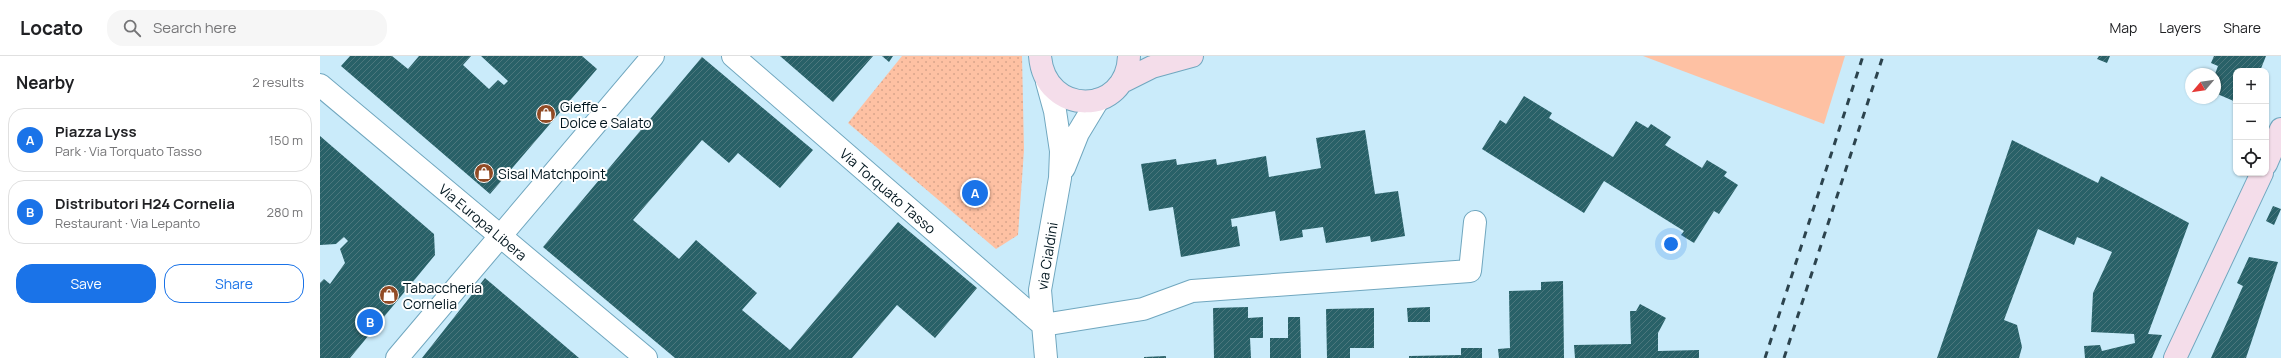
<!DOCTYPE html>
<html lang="en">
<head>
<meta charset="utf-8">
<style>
  body { margin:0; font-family:Manrope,sans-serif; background:#f6f6f6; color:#202124 }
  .controls { position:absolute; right:12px; top:12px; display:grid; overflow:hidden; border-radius:8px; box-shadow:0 1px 3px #0004 }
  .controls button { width:36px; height:36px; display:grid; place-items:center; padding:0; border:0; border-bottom:1px solid #e0e0e0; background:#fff; color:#202124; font:20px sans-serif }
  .compass { position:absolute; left:1865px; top:12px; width:36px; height:36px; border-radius:50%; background:#fff; box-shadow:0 1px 3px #0004; rotate:241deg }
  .you { position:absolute; left:1351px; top:188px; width:14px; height:14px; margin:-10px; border:3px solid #fff; border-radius:50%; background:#1a73e8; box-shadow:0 0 0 6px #1a73e833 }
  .badge { display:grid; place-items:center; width:26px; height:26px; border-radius:50%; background:#1a73e8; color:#fff; font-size:13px; font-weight:700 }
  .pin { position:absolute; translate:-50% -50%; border:2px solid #fff; box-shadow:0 1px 4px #0006 }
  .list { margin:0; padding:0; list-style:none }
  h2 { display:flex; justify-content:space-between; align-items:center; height:52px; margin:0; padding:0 16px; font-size:17px }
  h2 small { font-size:13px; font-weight:400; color:#757577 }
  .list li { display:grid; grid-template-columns:26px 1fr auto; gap:12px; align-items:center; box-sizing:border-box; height:64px; margin:0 8px 8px; padding:0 8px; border:1px solid #e0e0e0; border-radius:16px }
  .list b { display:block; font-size:15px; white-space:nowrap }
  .list p { margin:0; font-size:13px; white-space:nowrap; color:#757577 }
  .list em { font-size:13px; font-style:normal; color:#757577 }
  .actions { display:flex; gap:8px; padding:12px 16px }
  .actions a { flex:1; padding:9px 0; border:1px solid #1a73e8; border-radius:16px; text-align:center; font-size:14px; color:#1a73e8 }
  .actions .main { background:#1a73e8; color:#fff }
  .icon { flex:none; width:22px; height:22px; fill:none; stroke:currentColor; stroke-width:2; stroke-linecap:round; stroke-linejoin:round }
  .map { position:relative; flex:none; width:1961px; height:302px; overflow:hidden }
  header { display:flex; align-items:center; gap:24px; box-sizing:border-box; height:56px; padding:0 20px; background:#fff; border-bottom:1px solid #e0e0e0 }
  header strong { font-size:19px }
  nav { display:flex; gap:22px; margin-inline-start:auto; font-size:14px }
  .search { width:280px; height:36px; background:#f6f6f6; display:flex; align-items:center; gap:10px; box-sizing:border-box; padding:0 14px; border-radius:16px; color:#757577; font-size:15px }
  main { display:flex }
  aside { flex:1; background:#fff }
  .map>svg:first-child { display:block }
</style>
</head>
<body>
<header>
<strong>Locato</strong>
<div class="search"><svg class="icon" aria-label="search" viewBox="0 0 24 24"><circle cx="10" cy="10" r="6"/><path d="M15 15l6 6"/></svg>Search here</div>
<nav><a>Map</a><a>Layers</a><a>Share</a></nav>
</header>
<main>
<aside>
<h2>Nearby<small>2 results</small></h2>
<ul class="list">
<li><span class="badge">A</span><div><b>Piazza Lyss</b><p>Park · Via Torquato Tasso</p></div><em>150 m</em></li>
<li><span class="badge">B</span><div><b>Distributori H24 Cornelia</b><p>Restaurant · Via Lepanto</p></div><em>280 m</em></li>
</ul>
<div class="actions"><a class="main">Save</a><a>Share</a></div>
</aside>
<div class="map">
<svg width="1961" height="302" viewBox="0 0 1961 302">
  <defs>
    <pattern id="park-dots" width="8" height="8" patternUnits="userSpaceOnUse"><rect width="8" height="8" fill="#fec1a3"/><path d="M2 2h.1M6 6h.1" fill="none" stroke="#d8a58c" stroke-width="1.8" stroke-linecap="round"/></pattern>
    <pattern id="building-hatch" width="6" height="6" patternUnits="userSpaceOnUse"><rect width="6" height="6" fill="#296168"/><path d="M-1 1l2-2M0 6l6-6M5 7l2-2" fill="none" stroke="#4c777d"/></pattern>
  </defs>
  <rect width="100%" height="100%" fill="#caebfa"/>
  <path fill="#fec1a3" d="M1323,0H1525L1504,68Z"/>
  <path fill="url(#park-dots)" d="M582,0H702L704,94L698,179L676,193L528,67Z"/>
  <path fill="url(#building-hatch)" d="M30,0H72L88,13L99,0H151L143,9L169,33L178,24L184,29L188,25L161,0H262L277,13L170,138L21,10Z
    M460,0H553L513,46Z
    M562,0H573L569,6Z
    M1779,0H1790L1787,7L1777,3Z
    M1894,0H1946L1940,15H1916V46L1895,37V18L1898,10L1891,7Z
    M382,1L493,94L460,132L418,97L409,107L382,84L313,164L359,203L376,184L437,237L422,254L470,294L578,166L657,232L615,282L577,249L532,302H355L223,191Z
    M1204,40L1232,57L1229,62L1293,101L1316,65L1328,72L1331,68L1351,81L1345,89L1382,112L1387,104L1407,116L1404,120L1418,129L1399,158L1394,155L1374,187L1361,179L1364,175L1284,125L1264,157L1162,93L1180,64L1186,68Z
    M1045,74L1055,138L1078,135L1085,180L1051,186L1050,180L1006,187L1003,171L982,174L983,181L960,185L955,155L911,163L912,171L917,170L920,190L861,201L853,151L829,155L821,108L856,103L857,109L896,103L897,109L946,100L949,121L1001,112L996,82Z
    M0,80L114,178L115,199L30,302H0V227L4,223L10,228L25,207L20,193L28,185L24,181L16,188L0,189Z
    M1692,84L1778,127L1781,120L1869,167L1828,278L1842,279L1832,302H1765L1764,290L1780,289L1782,295L1815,287L1814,278L1771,276L1773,237L1792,196L1757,181L1754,189L1718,173L1684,264L1697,269L1702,291L1699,302H1617Z
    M1953,150L1961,153L1954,169L1946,165Z
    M1929,201L1958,206L1926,302H1891L1923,230L1917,227Z
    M165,222L259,302H102Z
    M1243,225L1244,302H1179L1178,293L1190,292L1189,235L1221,234V226Z
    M1320,248L1346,262L1338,277V295L1379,294V302H1255L1254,289L1311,288L1310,255H1316Z
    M928,251V262L943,261V282H930L931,302H894L893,252Z
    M1110,251V266H1088L1087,252Z
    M1054,252V292H1030V302H1007L1006,253Z
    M968,261H980L981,302H950V282H968Z
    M1141,292H1162V302H1089V300L1141,299Z
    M846,300V302H824V301Z"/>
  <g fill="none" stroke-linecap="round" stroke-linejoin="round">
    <g stroke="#70a7bf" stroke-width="24">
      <path id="street" d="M413,0L723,269L823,253L872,235L1150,215L1155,166
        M0,29L326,302
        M744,112L758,77L778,44
        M77,302L333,0
        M726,302L720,234L740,122L741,95L735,55L727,26"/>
    </g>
    <g stroke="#70a7bf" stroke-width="24">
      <path id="secondary" d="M720,0C725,61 807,60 809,0
        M802,26L832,11L872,0
        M1946,108L1961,73
        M1855,302L1942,117"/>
    </g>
    <use href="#street" stroke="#fff" stroke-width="22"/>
    <use href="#secondary" stroke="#f4ddea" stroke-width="22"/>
    <path stroke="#2c434d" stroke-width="3" stroke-dasharray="7 7" stroke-linecap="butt" d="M1445,302L1543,0
      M1464,302L1563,0"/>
  </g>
  <defs>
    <g id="shop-disc" transform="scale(1)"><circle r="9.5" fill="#914b25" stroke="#fff"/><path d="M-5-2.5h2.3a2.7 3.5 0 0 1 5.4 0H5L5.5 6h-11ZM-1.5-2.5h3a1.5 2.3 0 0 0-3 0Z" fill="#fff"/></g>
  </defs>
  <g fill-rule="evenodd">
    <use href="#shop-disc" x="226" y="58"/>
    <use href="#shop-disc" x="164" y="117"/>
    <use href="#shop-disc" x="69" y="239"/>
  </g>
  <g text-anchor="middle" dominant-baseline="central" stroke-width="4" stroke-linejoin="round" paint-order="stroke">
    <g font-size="14" fill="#01151e" stroke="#fff" text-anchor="start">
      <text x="240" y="50">Gieffe -<tspan x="240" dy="16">Dolce e Salato</tspan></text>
      <text x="178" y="117">Sisal Matchpoint</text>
      <text x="83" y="231">Tabaccheria<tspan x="83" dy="16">Cornelia</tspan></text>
    </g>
    <g font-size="14" fill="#01151e" stroke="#fff">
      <text transform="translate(568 135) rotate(41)">Via Torquato Tasso</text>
      <text transform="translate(163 166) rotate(40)">Via Europa Libera</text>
      <text transform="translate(727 200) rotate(-81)">via Cialdini</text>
    </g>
  </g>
</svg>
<div class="controls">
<button>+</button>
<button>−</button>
<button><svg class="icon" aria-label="locate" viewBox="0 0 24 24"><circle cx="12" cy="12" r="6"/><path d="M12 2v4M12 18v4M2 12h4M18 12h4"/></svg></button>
</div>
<svg class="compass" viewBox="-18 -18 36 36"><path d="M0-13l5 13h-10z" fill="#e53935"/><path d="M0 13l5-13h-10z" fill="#757577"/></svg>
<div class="you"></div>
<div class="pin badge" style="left:655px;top:137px">A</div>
<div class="pin badge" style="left:50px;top:266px">B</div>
</div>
</main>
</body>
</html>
